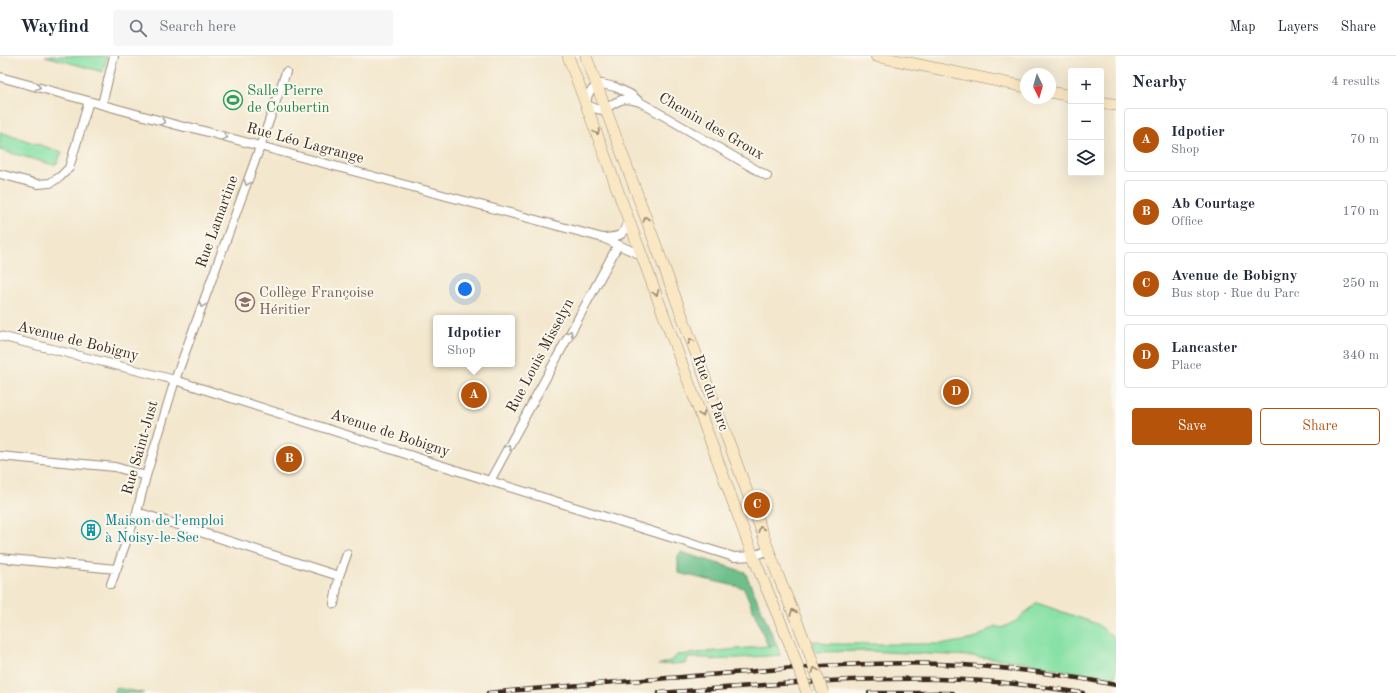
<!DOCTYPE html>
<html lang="en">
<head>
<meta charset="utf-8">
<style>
  body { margin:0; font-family:"Old Standard TT",serif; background:#f6f6f7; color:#1f2937 }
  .controls { position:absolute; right:12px; top:12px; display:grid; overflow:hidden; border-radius:4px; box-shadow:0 4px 16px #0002 }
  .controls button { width:36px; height:36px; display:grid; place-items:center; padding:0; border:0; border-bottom:1px solid #e0e1e3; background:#fff; color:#1f2937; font:20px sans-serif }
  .compass { position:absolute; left:1020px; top:12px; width:36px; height:36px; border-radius:50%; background:#fff; box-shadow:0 4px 16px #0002; rotate:175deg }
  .you { position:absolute; left:465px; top:233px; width:14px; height:14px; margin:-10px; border:3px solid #fff; border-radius:50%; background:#1a73e8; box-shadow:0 0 0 6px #1a73e833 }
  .badge { display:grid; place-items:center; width:26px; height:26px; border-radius:50%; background:#b45309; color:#fff; font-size:13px; font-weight:700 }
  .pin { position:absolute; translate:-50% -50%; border:2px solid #fff; box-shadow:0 1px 4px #0006 }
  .popup { position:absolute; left:433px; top:259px; width:82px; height:52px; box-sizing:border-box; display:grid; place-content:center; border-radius:4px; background:#fff; filter:drop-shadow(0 1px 3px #0005); font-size:13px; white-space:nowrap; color:#747a83 }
  .popup b { font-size:15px; color:#1f2937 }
  .popup::after { content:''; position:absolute; left:50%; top:100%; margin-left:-8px; border:8px solid transparent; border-top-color:#fff }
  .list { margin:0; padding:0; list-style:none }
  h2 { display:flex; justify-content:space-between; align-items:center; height:52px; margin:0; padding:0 16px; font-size:17px }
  h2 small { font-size:13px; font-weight:400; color:#747a83 }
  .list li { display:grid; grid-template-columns:26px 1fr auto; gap:12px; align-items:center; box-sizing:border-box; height:64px; margin:0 8px 8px; padding:0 8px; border:1px solid #e0e1e3; border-radius:4px }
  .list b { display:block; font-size:15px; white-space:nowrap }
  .list p { margin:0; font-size:13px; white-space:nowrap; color:#747a83 }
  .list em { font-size:13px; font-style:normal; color:#747a83 }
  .actions { display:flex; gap:8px; padding:12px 16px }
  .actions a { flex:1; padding:9px 0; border:1px solid #b45309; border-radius:4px; text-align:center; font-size:14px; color:#b45309 }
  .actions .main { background:#b45309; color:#fff }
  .icon { flex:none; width:22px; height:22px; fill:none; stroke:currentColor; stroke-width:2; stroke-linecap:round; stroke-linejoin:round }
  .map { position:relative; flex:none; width:1116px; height:637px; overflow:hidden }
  header { display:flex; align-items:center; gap:24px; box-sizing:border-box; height:56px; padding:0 20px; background:#fff; border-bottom:1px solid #e0e1e3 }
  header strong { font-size:19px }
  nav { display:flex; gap:22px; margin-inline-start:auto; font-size:14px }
  .search { width:280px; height:36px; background:#f6f6f7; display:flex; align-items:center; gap:10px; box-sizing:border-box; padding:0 14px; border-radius:4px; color:#747a83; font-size:15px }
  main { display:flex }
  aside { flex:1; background:#fff }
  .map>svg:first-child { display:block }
</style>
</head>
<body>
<header>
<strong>Wayfind</strong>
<div class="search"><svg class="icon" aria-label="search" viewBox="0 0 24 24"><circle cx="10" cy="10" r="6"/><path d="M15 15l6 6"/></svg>Search here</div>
<nav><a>Map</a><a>Layers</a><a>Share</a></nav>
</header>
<main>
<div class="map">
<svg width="1116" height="637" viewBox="0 0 1116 637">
  <rect width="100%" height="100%" fill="#fbf7ec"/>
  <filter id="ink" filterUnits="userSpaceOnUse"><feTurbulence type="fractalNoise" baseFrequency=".025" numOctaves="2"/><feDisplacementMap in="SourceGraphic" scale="8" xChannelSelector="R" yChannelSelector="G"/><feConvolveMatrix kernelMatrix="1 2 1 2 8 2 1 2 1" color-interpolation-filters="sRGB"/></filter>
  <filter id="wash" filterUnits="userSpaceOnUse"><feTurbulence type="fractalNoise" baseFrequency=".012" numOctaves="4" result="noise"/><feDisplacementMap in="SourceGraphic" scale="16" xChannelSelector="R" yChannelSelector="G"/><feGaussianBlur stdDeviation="0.9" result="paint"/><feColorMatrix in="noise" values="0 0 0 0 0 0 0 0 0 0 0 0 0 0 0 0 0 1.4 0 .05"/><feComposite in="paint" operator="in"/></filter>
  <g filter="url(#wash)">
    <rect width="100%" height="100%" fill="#f3e7cd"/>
    <path fill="#88e1a6" stroke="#628662" d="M45,0H107L103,16Z
      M0,76L62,96L57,107L54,109L0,94Z
      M1037,547L1097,568L1116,583V621L1067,615L1025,606L970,600L866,595L815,596L812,585H818L827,588H945L974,583L996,570L1002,572L1016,565Z
      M777,589L780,599L711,604L710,602H687V607L658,609L672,604L677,599Z
      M116,632L144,637H115Z"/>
    <path fill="#6ebf8b" stroke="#547454" d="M681,496L745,516L777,589L768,590L744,532L678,517V500Z"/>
  </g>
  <g filter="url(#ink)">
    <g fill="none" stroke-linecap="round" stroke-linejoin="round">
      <g stroke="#978876" stroke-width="10">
        <path id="minor" d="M0,21L184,71H189L603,182L643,200
          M640,46C634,44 627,42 621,44C604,50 607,60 586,48L588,38L597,29L602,28L615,31L630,38L640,46L767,120
          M102,48L114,0
          M0,118L38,128L50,127L60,121L69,112L89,45
          M604,182C618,181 626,180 628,164
          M0,280L175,324L490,425L734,501L753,500L769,494
          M0,400L115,411L146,420
          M490,425L618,189
          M137,456L339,520
          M0,502L116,513
          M111,528L137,456L146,420L175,324L260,91L286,16
          M334,548L339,520L347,498"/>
      </g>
      <g stroke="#978876" stroke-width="12">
        <path id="secondary" d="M568,0L753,500L791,591
          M586,0L779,522L807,590
          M876,0L1026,31
          M1050,36L1071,40
          M1101,46L1116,49"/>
      </g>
      <use href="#minor" stroke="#fff" stroke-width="8"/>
      <use href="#secondary" stroke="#fae7c3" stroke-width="11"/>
      <g stroke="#3b2a1e" stroke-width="4.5">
        <path id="rail" d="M488,637C561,630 633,625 706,619C761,615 815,609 870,608C952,605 1035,613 1116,629
          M659,637C752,630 845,621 938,623C987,624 1035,629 1083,637
          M869,637H953"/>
      </g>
      <use href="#rail" stroke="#fbf7ec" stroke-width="3" stroke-dasharray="9" stroke-linecap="butt"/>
      <g stroke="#978876" stroke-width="12" stroke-linecap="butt">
        <path id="secondary-bridge" d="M807,590L823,637
          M791,591L807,637"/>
      </g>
      <use href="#secondary-bridge" stroke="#fae7c3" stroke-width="11"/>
    </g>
    <defs><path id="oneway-chevron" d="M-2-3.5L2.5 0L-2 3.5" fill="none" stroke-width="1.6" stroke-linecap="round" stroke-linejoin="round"/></defs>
    <g stroke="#a79f9a">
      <use href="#oneway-chevron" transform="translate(38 31) rotate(15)"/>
      <use href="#oneway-chevron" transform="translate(163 66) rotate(16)"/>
      <use href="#oneway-chevron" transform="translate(225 81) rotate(16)"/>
      <use href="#oneway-chevron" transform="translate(247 127) rotate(110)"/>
      <use href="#oneway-chevron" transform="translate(202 249) rotate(110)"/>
      <use href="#oneway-chevron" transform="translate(570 277) rotate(-62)"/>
      <use href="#oneway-chevron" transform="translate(508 391) rotate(-62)"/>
    </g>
    <g stroke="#9a8870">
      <use href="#oneway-chevron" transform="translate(597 76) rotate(70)"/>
      <use href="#oneway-chevron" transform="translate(646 163) rotate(-110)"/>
      <use href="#oneway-chevron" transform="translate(656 237) rotate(69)"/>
      <use href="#oneway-chevron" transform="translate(691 285) rotate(-110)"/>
      <use href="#oneway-chevron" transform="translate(702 358) rotate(70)"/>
      <use href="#oneway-chevron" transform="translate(761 473) rotate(-110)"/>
      <use href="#oneway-chevron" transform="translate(793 556) rotate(-112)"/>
      <use href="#oneway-chevron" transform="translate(815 614) rotate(-110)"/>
    </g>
  </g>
  <defs>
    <g id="stadium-ring" transform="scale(1)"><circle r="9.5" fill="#fbf7ec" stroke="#2e9e5b" stroke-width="1.5"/><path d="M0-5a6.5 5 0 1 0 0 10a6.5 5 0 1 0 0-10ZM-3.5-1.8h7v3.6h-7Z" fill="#2e9e5b"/></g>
    <g id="school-ring" transform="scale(1)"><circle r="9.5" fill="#fbf7ec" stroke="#8d6e63" stroke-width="1.5"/><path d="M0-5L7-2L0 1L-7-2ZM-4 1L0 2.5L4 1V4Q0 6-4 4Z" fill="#8d6e63"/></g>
    <g id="building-ring" transform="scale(1)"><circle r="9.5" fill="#fbf7ec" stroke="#0f9aa8" stroke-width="1.5"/><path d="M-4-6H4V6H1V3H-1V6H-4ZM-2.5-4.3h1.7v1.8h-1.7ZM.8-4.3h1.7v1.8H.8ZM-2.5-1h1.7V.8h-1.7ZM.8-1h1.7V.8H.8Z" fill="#0f9aa8"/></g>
  </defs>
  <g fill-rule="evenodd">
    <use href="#stadium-ring" x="233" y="44"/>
    <use href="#school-ring" x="245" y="246"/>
    <use href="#building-ring" x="91" y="474"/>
  </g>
  <g text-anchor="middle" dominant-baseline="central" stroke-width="4" stroke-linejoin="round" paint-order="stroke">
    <g font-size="15" fill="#27864d" stroke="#fbf7ec" text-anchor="start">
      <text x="247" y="35">Salle Pierre<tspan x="247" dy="17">de Coubertin</tspan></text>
    </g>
    <g font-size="15" fill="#3b2a1e" stroke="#fbf7ec">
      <text transform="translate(711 71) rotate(30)">Chemin des Groux</text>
      <text transform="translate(305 88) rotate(15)">Rue Léo Lagrange</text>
      <text transform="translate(218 166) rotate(-70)">Rue Lamartine</text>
      <text transform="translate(78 286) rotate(14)">Avenue de Bobigny</text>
      <text transform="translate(541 300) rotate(-62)">Rue Louis Misselyn</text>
      <text transform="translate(710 337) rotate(70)">Rue du Parc</text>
      <text transform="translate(390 378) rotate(18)">Avenue de Bobigny</text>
      <text transform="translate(141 392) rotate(-74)">Rue Saint-Just</text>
    </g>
    <g font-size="15" fill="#785e54" stroke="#fbf7ec" text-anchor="start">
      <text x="259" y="237">Collège Françoise<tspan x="259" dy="17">Héritier</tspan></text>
    </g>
    <g font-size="15" fill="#0d838f" stroke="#fbf7ec" text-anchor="start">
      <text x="105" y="465">Maison de l'emploi<tspan x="105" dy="17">à Noisy-le-Sec</tspan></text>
    </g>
  </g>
</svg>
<div class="controls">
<button>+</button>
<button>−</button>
<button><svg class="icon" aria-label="layers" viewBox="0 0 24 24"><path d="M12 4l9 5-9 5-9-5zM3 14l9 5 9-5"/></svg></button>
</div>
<svg class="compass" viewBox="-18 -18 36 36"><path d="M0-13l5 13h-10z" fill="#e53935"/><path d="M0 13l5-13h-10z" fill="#747a83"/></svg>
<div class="you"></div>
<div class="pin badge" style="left:474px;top:339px">A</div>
<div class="popup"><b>Idpotier</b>Shop</div>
<div class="pin badge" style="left:289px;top:403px">B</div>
<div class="pin badge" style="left:757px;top:449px">C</div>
<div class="pin badge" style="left:956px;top:336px">D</div>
</div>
<aside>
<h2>Nearby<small>4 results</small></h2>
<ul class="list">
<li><span class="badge">A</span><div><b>Idpotier</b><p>Shop</p></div><em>70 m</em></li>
<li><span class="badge">B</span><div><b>Ab Courtage</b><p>Office</p></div><em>170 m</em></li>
<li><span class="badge">C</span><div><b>Avenue de Bobigny</b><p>Bus stop · Rue du Parc</p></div><em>250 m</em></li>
<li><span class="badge">D</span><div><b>Lancaster</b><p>Place</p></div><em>340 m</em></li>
</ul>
<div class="actions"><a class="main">Save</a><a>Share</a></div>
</aside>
</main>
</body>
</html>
